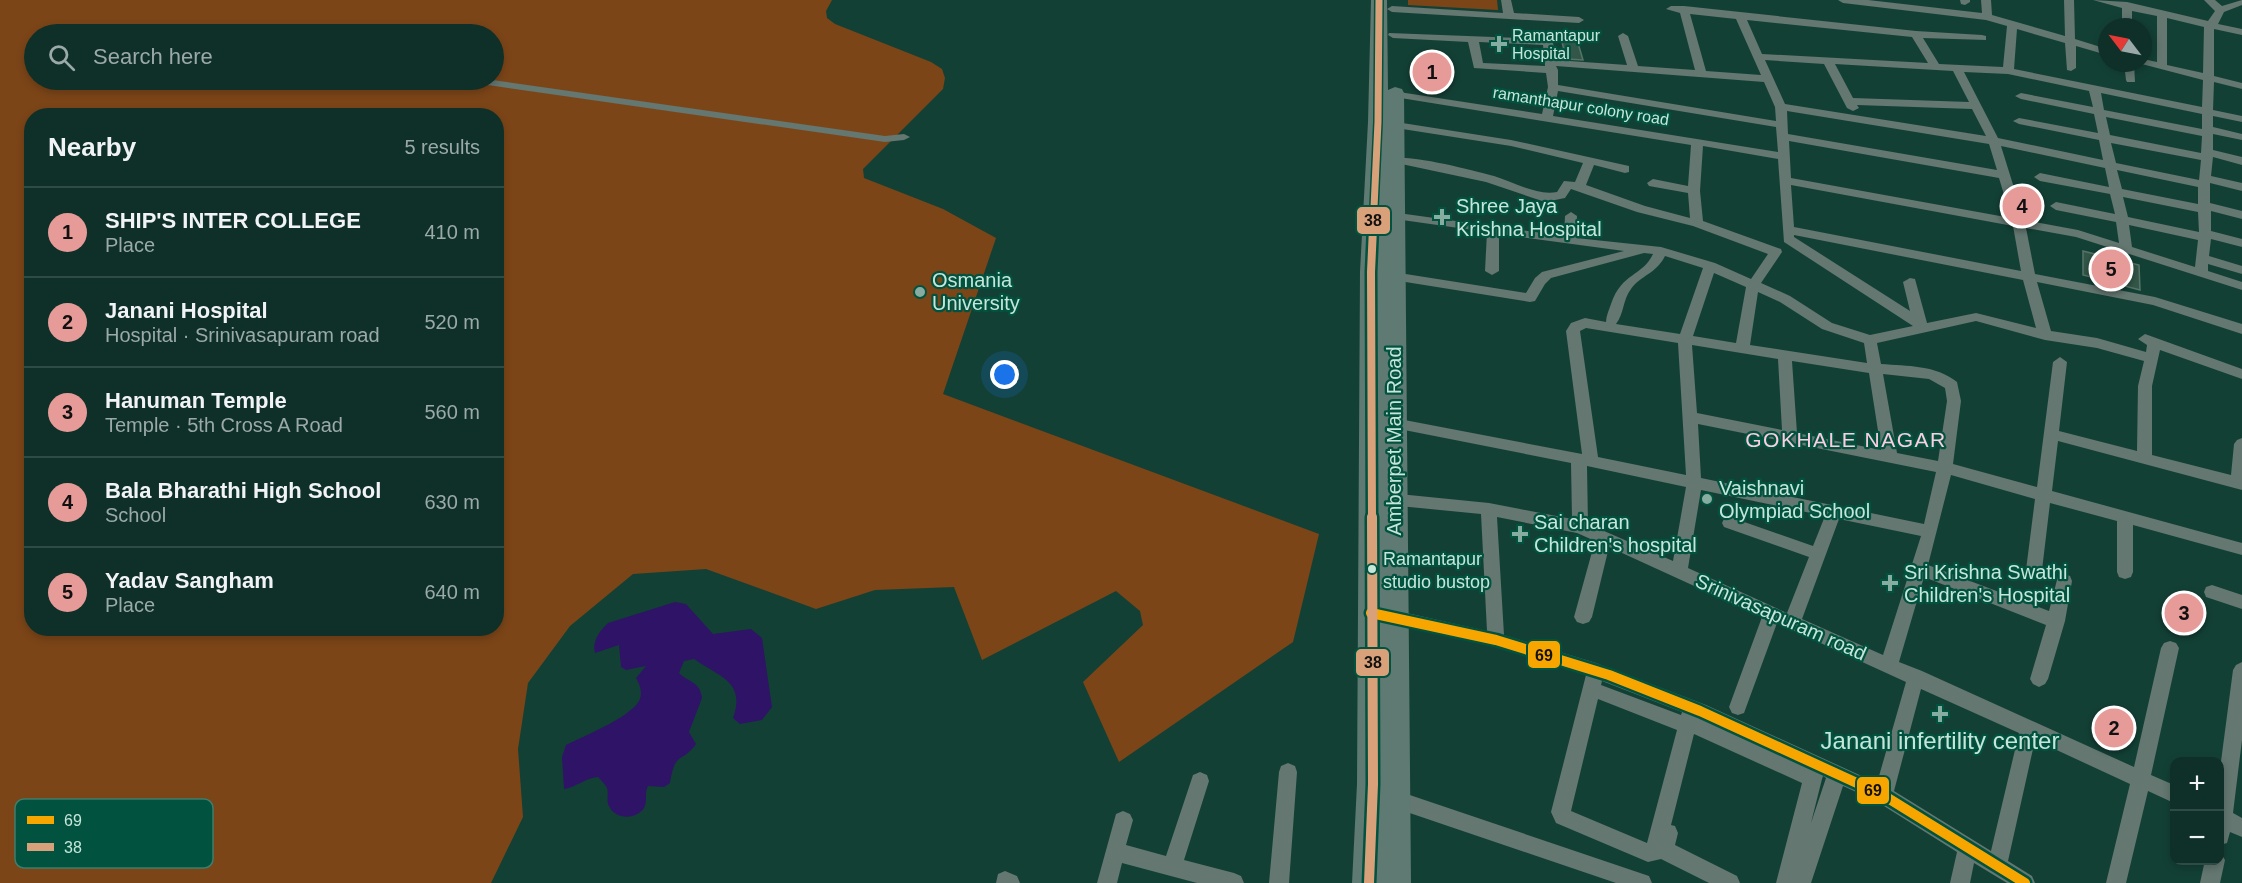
<!DOCTYPE html>
<html lang="en">
<head>
<meta charset="utf-8">
<style>
  body { margin:0; font-family:Arial,sans-serif; background:#1c3c34; color:#f1f3f6 }
  .controls { position:absolute; right:18px; bottom:18px; display:grid; overflow:hidden; border-radius:12px; box-shadow:0 3px 9px #0003 }
  .controls button { width:54px; height:54px; display:grid; place-items:center; padding:0; border:0; border-bottom:2px solid #2e4b45; background:#0e3028; color:#f1f3f6; font:30px sans-serif }
  .compass { position:absolute; left:2098px; top:18px; width:54px; height:54px; border-radius:50%; background:#0e3028; box-shadow:0 3px 9px #0003; rotate:302deg }
  .you { position:absolute; left:1005px; top:375px; width:21px; height:21px; margin:-15px; border:4px solid #fff; border-radius:50%; background:#1a73e8; box-shadow:0 0 0 9px #1a73e833 }
  .badge { display:grid; place-items:center; width:39px; height:39px; border-radius:50%; background:#e69b98; color:#111; font-size:20px; font-weight:700 }
  .pin { position:absolute; translate:-50% -50%; border:3px solid #fff; box-shadow:0 2px 6px #0006 }
  .list { margin:0; padding:0; list-style:none }
  h2 { display:flex; justify-content:space-between; align-items:center; height:78px; margin:0; padding:0 24px; font-size:26px }
  h2 small { font-size:20px; font-weight:400; color:#9ba9a8 }
  .list li { display:grid; grid-template-columns:39px 1fr auto; gap:18px; align-items:center; box-sizing:border-box; height:90px; padding:0 24px; border-top:2px solid #2e4b45 }
  .list b { display:block; font-size:22px; white-space:nowrap }
  .list p { margin:0; font-size:20px; white-space:nowrap; color:#9ba9a8 }
  .list em { font-size:20px; font-style:normal; color:#9ba9a8 }
  .icon { flex:none; width:33px; height:33px; fill:none; stroke:currentColor; stroke-width:2; stroke-linecap:round; stroke-linejoin:round }
  .map { position:relative; flex:none; width:2242px; height:883px; overflow:hidden }
  .search { position:absolute; background:#0e3028; box-shadow:0 3px 9px #0003; left:24px; top:24px; width:480px; height:66px; display:flex; align-items:center; gap:15px; box-sizing:border-box; padding:0 21px; border-radius:33px; color:#9ba9a8; font-size:22px }
  .panel { position:absolute; background:#0e3028; box-shadow:0 3px 9px #0003; left:24px; top:108px; width:480px; height:528px; border-radius:24px }
  .map>svg:first-child { display:block }
</style>
</head>
<body>
<div class="map">
<svg width="2242" height="883" viewBox="0 0 2242 883">
  <rect width="100%" height="100%" fill="#134035"/>
  <path fill="#7c4518" fill-rule="evenodd" d="M0,0H832L826,11L827,18L835,24L931,62L942,69L945,78L943,89L863,169L864,178L943,209L996,238L943,394L1319,534L1293,642L1119,762L1083,682L1143,625L1140,611L1116,591L982,660L954,587L875,590L816,609L706,569L633,574L570,626L528,683L518,749L523,817L491,883H0ZM34,34H494V80H34ZM32,116H496V628H32Z
    M1408,0H1497L1498,10L1408,5Z"/>
  <path fill="#2e1367" d="M675,602L686,604L713,634L751,629L762,638L772,707L762,720L740,724L733,718C746,682 720,677 694,659L684,661L679,673C689,683 700,681 702,698L689,732L696,744C682,764 675,750 670,783L664,787L648,786C644,793 648,800 644,808C636,820 615,820 609,806C606,801 609,794 607,788C605,784 601,780 598,777C585,778 577,787 564,789L562,757L566,745C584,736 629,718 639,701C643,693 640,685 636,678L646,666L626,670L621,667L619,645L595,653C592,641 599,632 608,623Z"/>
  <path fill="#325748" stroke="#577468" stroke-width="1.5" d="M1560,33H1575L1583,60L1566,59Z
    M2083,251L2139,265L2140,290L2083,275Z"/>
  <g fill="none" stroke-linecap="round" stroke-linejoin="round">
    <path fill="#647771" fill-rule="evenodd" d="M1501,0H1511L1514,13L1579,17L1584,20L1579,23L1392,12L1387,9L1392,6L1503,13Z
      M1838,0H1868L1982,13L1981,0H1991L1992,15L2065,36L2064,0H2074L2075,39L2107,49V55L2076,46V68L2071,71L2067,70L2065,43L2017,29L2014,69L2202,107L2203,80L2138,63H2143V59L2157,62V16L2132,11V27H2122V8L2093,0L2127,2L2208,21L2215,11L2204,0H2215L2222,6L2242,0V5L2224,12L2218,24L2242,29V35L2214,29V76L2242,83V89L2214,82L2213,110L2242,116V122L2213,116V127L2242,134V140L2213,134V150L2242,157V165L2213,157L2211,176L2242,183V191L2210,183V203L2242,211V219L2211,211V231L2242,239V247L2211,239L2209,256L2242,266V274L2208,264V271L2242,282V290L2076,237L2026,228L2035,274L2155,297L2242,324V334L2153,305L2037,282L2051,331L2097,338L2146,352L2147,345L2138,339L2145,334L2242,369V379L2160,350L2152,386V455L2231,475L2234,444L2237,440L2242,438V490L2058,441L2052,491L2242,543V555L2133,525V572L2131,577L2125,579L2119,577L2117,572V521L2050,503L2042,570L2040,575L2034,577L2028,575L2026,570L2035,499L1951,475L1928,565L2049,611L2058,576L2064,574L2070,576L2072,581L2065,621L2048,679L2045,684L2039,687L2033,684L2030,679L2046,625L1924,577L1899,662L1922,671L2134,767L2161,648L2164,643L2170,641L2176,643L2179,648L2151,775L2174,785V803L2148,791L2126,883H2106L2130,784L2035,740L2008,861L2032,876L2035,883H2007L1974,863L1970,883H1950L1957,852L1876,801L1843,786L1811,883H1776L1802,783L1694,734L1671,825L1675,826L1678,833L1675,845L1737,876L1740,883H1709L1661,859L1648,862L1556,823L1551,812L1586,675L1496,647L1389,623L1383,621L1380,616L1383,611L1389,609L1487,631L1481,514L1389,505L1383,503L1381,499L1383,495L1389,493L1489,503L1572,519L1571,463L1394,428L1389,427L1387,423L1389,419L1394,418L1582,454L1566,331L1571,323L1585,318L1606,322C1606,316 1609,310 1611,304C1622,272 1642,277 1653,254L1644,253L1551,278L1545,284L1535,301L1530,302L1393,280L1386,276L1393,272L1526,293L1535,278L1542,272L1624,251L1499,234V271L1492,275L1485,271L1487,232L1395,219L1389,215L1391,212L1564,236L1565,216L1571,212L1577,216L1576,238L1661,247L1715,263L1751,279L1768,254L1693,226L1637,212L1571,189L1565,198L1545,202L1486,182L1392,162L1390,160C1401,151 1478,172 1494,176C1514,182 1536,196 1557,192L1564,181L1575,182L1583,163L1511,146L1396,128L1390,125L1396,122L1511,140L1629,166V172L1625,173L1594,165L1586,185L1645,206L1690,218L1688,193L1649,186L1647,183L1653,179L1688,186L1691,145L1382,95V91L1386,90L1542,114L1548,87L1546,73L1474,68L1468,42L1393,38L1388,35L1389,33L1548,39L1553,42L1555,60L1627,65L1618,36L1623,33L1628,36L1638,66L1695,70L1680,13L1666,9L1671,6H1684L1916,31L1982,35L1986,36V40L1923,38L1939,64L2003,67L2007,26L1986,20L1843,3ZM1690,14L1736,19L1761,75L1706,71ZM2167,18L2204,27L2203,73L2167,65ZM1747,20L1912,37L1928,63L1762,54ZM1479,42L1543,45L1545,66L1483,63ZM1765,60L1824,64L1847,108L1853,111L1859,108L1857,105L1972,109L1986,136L1785,104ZM1835,64L1953,71L1969,102L1853,98ZM1556,66L1764,82L1775,107L1776,121L1558,85V70ZM1964,72L2008,74L2089,91L2093,107L2021,93L2015,96L2021,99L2094,114L2098,133L2019,118L2013,121L2019,124L2099,140L2103,160L1998,138ZM1558,91L1776,127L1778,152L1553,116ZM2101,93L2202,114V129L2104,110ZM1787,111L1989,144L1997,170L1788,134ZM2106,117L2202,136L2201,153L2110,135ZM1789,141L1999,178L2011,218L1791,178ZM2111,143L2201,160L2199,180L2116,163ZM1703,146L1778,159L1784,242L1913,326L1870,335L1832,323L1790,296L1761,283L1782,252L1781,249L1703,221L1700,191ZM2001,146L2105,168L2109,187L2040,173L2034,177L2040,181L2110,194L2115,214L2056,202L2050,206L2056,210L2116,222L2119,243L2078,230L2024,220ZM2117,170L2198,187V204L2122,189ZM1791,185L2013,226L2021,271L1794,227ZM2123,197L2198,212L2199,232L2128,217ZM2129,225L2198,240L2195,267L2132,247ZM1794,235L2023,280L2036,328L1976,313L1927,323L1915,279L1910,278L1903,282L1910,311L1794,237ZM1665,256L1703,268L1680,334L1616,324C1624,314 1623,299 1631,289C1641,275 1656,274 1665,256ZM1714,273L1746,287L1736,343L1693,336ZM1758,292L1780,302L1822,329L1864,343L1867,363L1750,345ZM1976,321L2045,340L2097,348L2144,361L2138,386L2137,451L2059,431L2067,362L2060,357L2053,362L2037,487L1953,464L1961,401L1957,382C1936,365 1907,366 1881,364L1877,343ZM1586,328L1678,343L1686,475L1598,457L1580,331ZM1692,345L1778,359L1782,430L1697,413ZM1792,361L1869,373L1881,450L1797,433ZM1883,374L1929,379L1945,388L1947,401L1938,461L1897,453ZM1698,424L1936,472L1924,524L1701,478ZM1587,466L1686,487L1673,561L1588,524ZM1701,490L1825,516L1813,546L1730,517L1724,519L1722,523L1724,527L1809,557L1787,613L1688,568ZM1497,517L1577,533L1595,541L1574,617L1577,622L1583,624L1589,622L1592,617L1609,547L1762,617L1729,707L1732,713L1738,715L1744,713L1777,623L1906,682L1877,783L1706,705L1596,663L1504,635ZM1839,519L1921,536L1883,655L1802,619ZM1602,681L1682,712L1681,715L1601,685ZM1921,689L2019,733L1991,851L1894,791ZM1598,699L1677,730L1647,843L1571,811ZM1823,776L1826,778L1811,823L1822,779Z
      M1960,0H1970V2L1965,5L1961,4Z
      M2124,63H2134L2135,82H2127L2126,80Z
      M469,80H493L885,136L904,134L910,137L904,140L885,142L474,83Z
      M2212,585L2242,595V609L2206,597L2204,592L2206,587Z
      M2242,662V740L2233,813L2242,818V837L2230,832L2227,843L2220,845V769L2233,670L2236,665Z
      M1288,763L1295,766L1297,772L1289,883H1269L1279,772L1281,766Z
      M1200,772L1207,775L1209,781L1184,860L1234,873L1241,876L1244,883H1197L1122,863L1117,883H1097L1116,814L1123,811L1130,814L1133,820L1126,845L1166,856L1193,775Z
      M1392,789L1649,876L1652,883H1616L1392,807L1385,804L1382,798L1385,792Z
      M2220,852L2225,860L2220,883H2200L2205,860H2220Z
      M1005,871L1017,876L1020,883H996L998,874Z"/>
    <path fill="#5e7a72" fill-rule="evenodd" d="M1371,0H1387L1388,90L1395,87L1402,89L1404,93L1411,883H1352L1357,784L1360,272L1368,122Z"/>
    <g stroke="#01523f" stroke-width="15">
      <path id="bus-1" d="M1371,613L1496,640L1609,675L1700,711L1883,795L2025,883"/>
    </g>
    <g stroke="#01523f" stroke-width="10">
      <path id="bus-2-far2" d="M1373,229L1378,122L1379,0"/>
    </g>
    <g stroke="#01523f" stroke-width="13">
      <path id="bus-2-far1" d="M1372,518L1371,272L1373,228"/>
    </g>
    <g stroke="#01523f" stroke-width="15">
      <path id="bus-2" d="M1369,883L1373,784L1372,517"/>
    </g>
    <use href="#bus-1" stroke="#f7a600" stroke-width="10"/>
    <use href="#bus-2-far2" stroke="#d9a179" stroke-width="7"/>
    <use href="#bus-2-far1" stroke="#d9a179" stroke-width="8"/>
    <use href="#bus-2" stroke="#d9a179" stroke-width="10"/>
  </g>
  <g fill="#87aca0" stroke="#01523f" stroke-width="2">
    <path d="M1496 35h6v6h6v6h-6v6h-6v-6h-6v-6h6z"/>
    <path d="M1439 208h6v6h6v6h-6v6h-6v-6h-6v-6h6z"/>
    <circle cx="920" cy="292" r="6"/>
    <circle cx="1707" cy="499" r="6"/>
    <path d="M1517 525h6v6h6v6h-6v6h-6v-6h-6v-6h6z"/>
    <path d="M1887 574h6v6h6v6h-6v6h-6v-6h-6v-6h6z"/>
    <path d="M1937 705h6v6h6v6h-6v6h-6v-6h-6v-6h6z"/>
  </g>
  <circle fill="#c6e6da" stroke="#01523f" stroke-width="2" cx="1372" cy="569" r="5"/>
  <g text-anchor="middle" dominant-baseline="central" stroke-width="4.5" stroke-linejoin="round" paint-order="stroke">
    <g font-size="16" fill="#c6e6da" stroke="#01523f" text-anchor="start">
      <text x="1512" y="35">Ramantapur<tspan x="1512" dy="18">Hospital</tspan></text>
    </g>
    <g font-size="16" fill="#c6e6da" stroke="#01523f">
      <text transform="translate(1581 106) rotate(9)">ramanthapur colony road</text>
    </g>
    <g font-size="18" fill="#c6e6da" stroke="#01523f" text-anchor="start">
      <text x="1383" y="559">Ramantapur<tspan x="1383" dy="23">studio bustop</tspan></text>
    </g>
    <g font-size="20" fill="#c6e6da" stroke="#01523f" text-anchor="start">
      <text x="1456" y="206">Shree Jaya<tspan x="1456" dy="23">Krishna Hospital</tspan></text>
      <text x="932" y="280">Osmania<tspan x="932" dy="23">University</tspan></text>
      <text x="1719" y="488">Vaishnavi<tspan x="1719" dy="23">Olympiad School</tspan></text>
      <text x="1534" y="522">Sai charan<tspan x="1534" dy="23">Children's hospital</tspan></text>
      <text x="1904" y="572">Sri Krishna Swathi<tspan x="1904" dy="23">Children's Hospital</tspan></text>
    </g>
    <g font-size="20" fill="#c6e6da" stroke="#01523f">
      <text transform="translate(1394 441) rotate(-90)">Amberpet Main Road</text>
      <text transform="translate(1781 617) rotate(24)">Srinivasapuram road</text>
    </g>
    <g font-size="21" letter-spacing="1.5" fill="#fdcde1" stroke="#01523f">
      <text x="1846" y="439">GOKHALE NAGAR</text>
    </g>
    <g font-size="24" fill="#c6e6da" stroke="#01523f">
      <text x="1940" y="740">Janani infertility center</text>
    </g>
  </g>
  <rect x="15" y="799" width="198" height="69" rx="9" fill="#01523f" stroke="#3c7e6e" stroke-width="1.5"/>
  <rect x="27" y="816" width="27" height="8" fill="#f7a600"/>
  <rect x="27" y="843" width="27" height="8" fill="#d9a179"/>
  <g font-size="16" fill="#c6e6da">
    <text x="64" y="826">69</text>
    <text x="64" y="853">38</text>
  </g>
  <g stroke="#01523f" stroke-width="2">
    <rect x="1356" y="206" width="35" height="29" rx="6" fill="#d9a179"/>
    <rect x="1527" y="640" width="34" height="29" rx="6" fill="#f7a600"/>
    <rect x="1355" y="648" width="35" height="29" rx="6" fill="#d9a179"/>
    <rect x="1856" y="776" width="34" height="29" rx="6" fill="#f7a600"/>
  </g>
  <g font-size="16" text-anchor="middle" font-weight="bold" fill="#111">
    <text x="1373" y="226">38</text>
    <text x="1544" y="661">69</text>
    <text x="1373" y="668">38</text>
    <text x="1873" y="796">69</text>
  </g>
</svg>
<div class="controls">
<button>+</button>
<button>−</button>
</div>
<svg class="compass" viewBox="-18 -18 36 36"><path d="M0-13l5 13h-10z" fill="#e53935"/><path d="M0 13l5-13h-10z" fill="#9ba9a8"/></svg>
<div class="you"></div>
<div class="pin badge" style="left:1432px;top:72px">1</div>
<div class="pin badge" style="left:2114px;top:728px">2</div>
<div class="pin badge" style="left:2184px;top:613px">3</div>
<div class="pin badge" style="left:2022px;top:206px">4</div>
<div class="pin badge" style="left:2111px;top:269px">5</div>
<div class="search"><svg class="icon" aria-label="search" viewBox="0 0 24 24"><circle cx="10" cy="10" r="6"/><path d="M15 15l6 6"/></svg>Search here</div>
<section class="panel">
<h2>Nearby<small>5 results</small></h2>
<ul class="list">
<li><span class="badge">1</span><div><b>SHIP'S INTER COLLEGE</b><p>Place</p></div><em>410 m</em></li>
<li><span class="badge">2</span><div><b>Janani Hospital</b><p>Hospital · Srinivasapuram road</p></div><em>520 m</em></li>
<li><span class="badge">3</span><div><b>Hanuman Temple</b><p>Temple · 5th Cross A Road</p></div><em>560 m</em></li>
<li><span class="badge">4</span><div><b>Bala Bharathi High School</b><p>School</p></div><em>630 m</em></li>
<li><span class="badge">5</span><div><b>Yadav Sangham</b><p>Place</p></div><em>640 m</em></li>
</ul>
</section>
</div>
</body>
</html>
